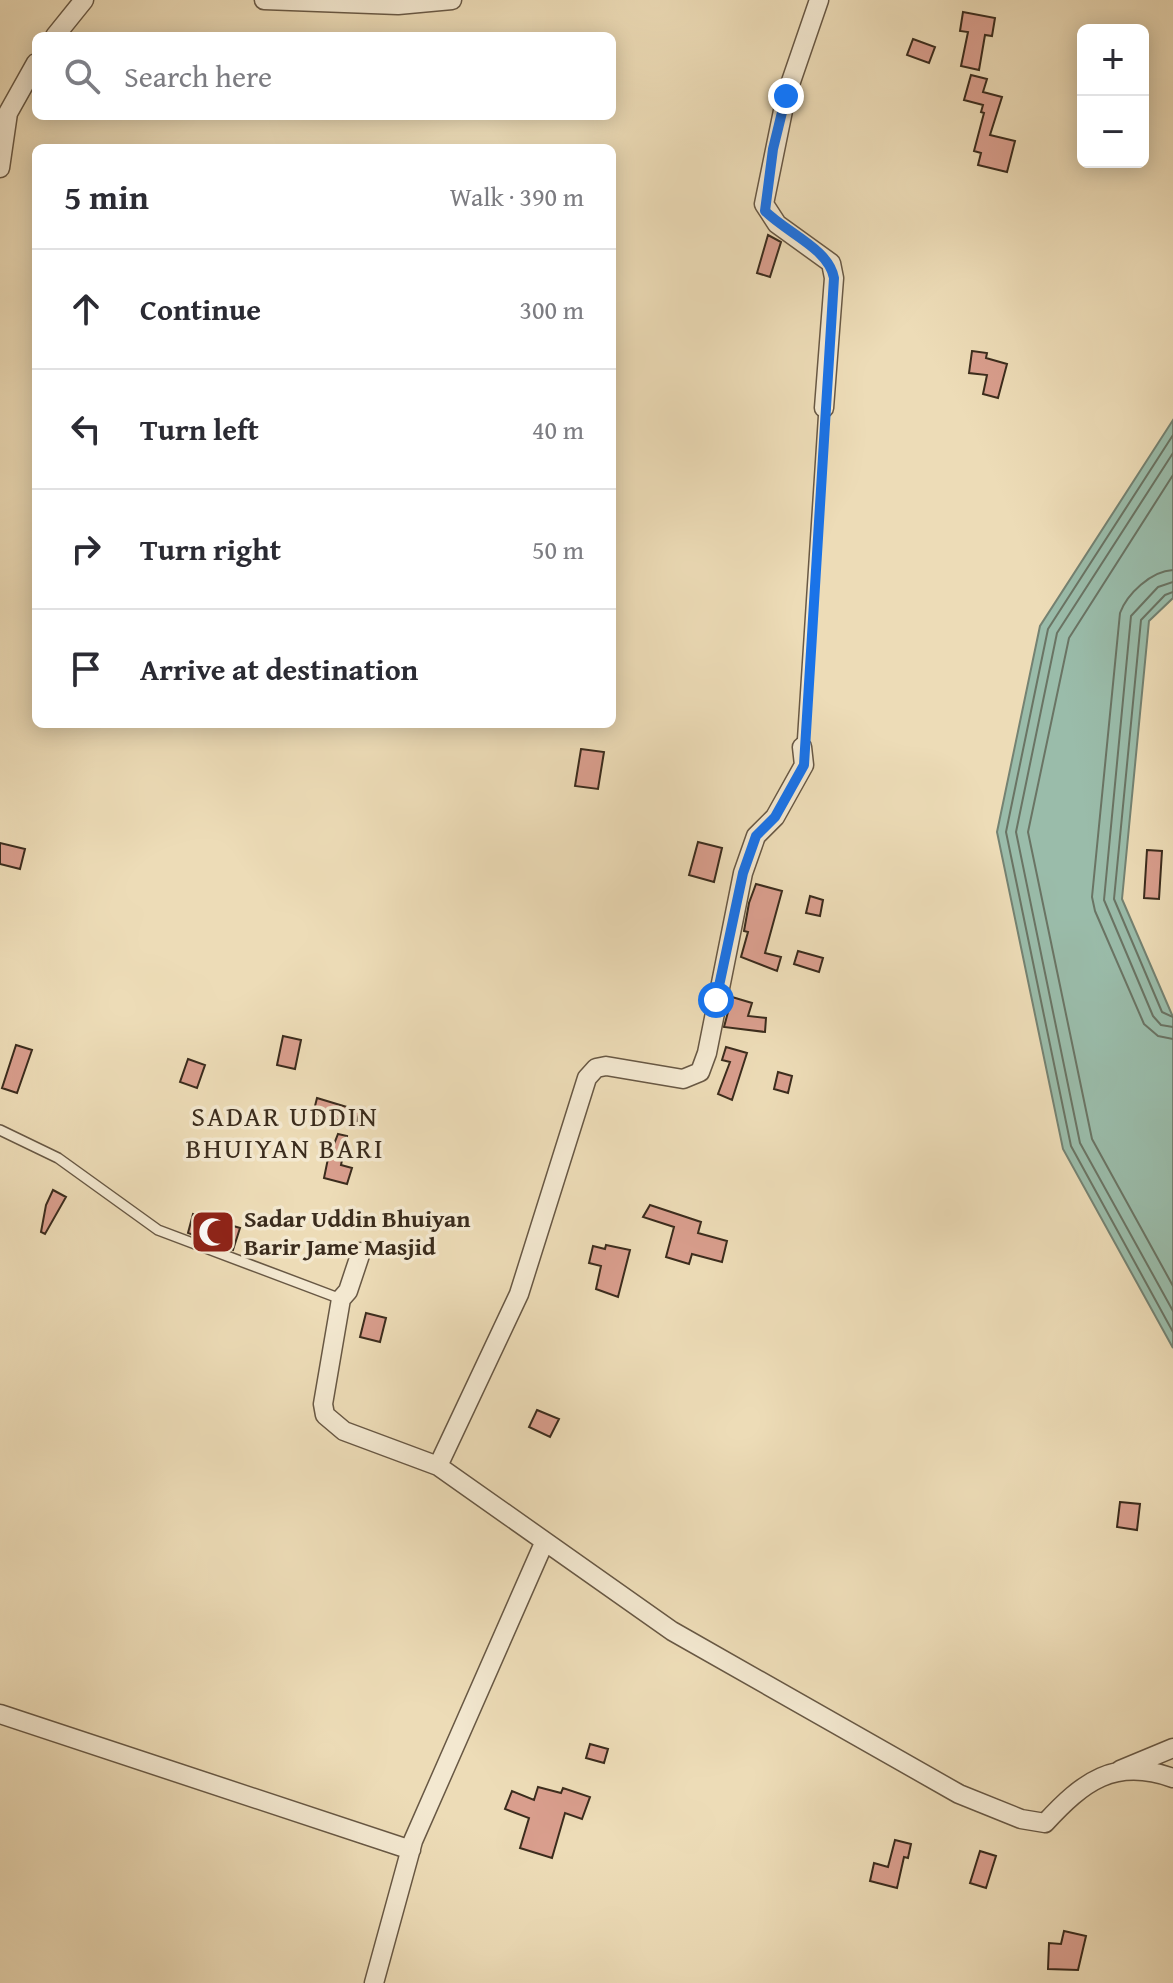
<!DOCTYPE html>
<html lang="en">
<head>
<meta charset="utf-8">
<style>
  body { margin:0; font-family:"Gentium Book Plus",serif; background:#f7f7f7; color:#2b2b33 }
  .controls { position:absolute; right:24px; top:24px; display:grid; overflow:hidden; border-radius:12px; box-shadow:0 4px 20px #0003 }
  .controls button { width:72px; height:72px; display:grid; place-items:center; padding:0; border:0; border-bottom:2px solid #e1e1e2; background:#fff; color:#2b2b33; font:40px sans-serif }
  .stop { position:absolute; width:24px; height:24px; margin:-18px; border:6px solid #1a73e8; border-radius:50%; background:#fff }
  .stop.end { background:#1a73e8; border-color:#fff; box-shadow:0 2px 8px #0008 }
  .list { margin:0; padding:0; list-style:none }
  h2 { display:flex; justify-content:space-between; align-items:center; height:104px; margin:0; padding:0 32px; font-size:34px }
  h2 small { font-size:26px; font-weight:400; color:#7c7c81 }
  .list li { display:grid; grid-template-columns:52px 1fr auto; gap:24px; align-items:center; box-sizing:border-box; height:120px; padding:0 32px; border-top:2px solid #e1e1e2 }
  .list b { display:block; font-size:30px; white-space:nowrap }
  .list em { font-size:26px; font-style:normal; color:#7c7c81 }
  .icon { flex:none; width:44px; height:44px; fill:none; stroke:currentColor; stroke-width:2; stroke-linecap:round; stroke-linejoin:round }
  .map { position:relative; flex:none; width:1173px; height:1983px; overflow:hidden }
  .search { position:absolute; background:#fff; box-shadow:0 4px 20px #0003; left:32px; top:32px; width:584px; height:88px; display:flex; align-items:center; gap:20px; box-sizing:border-box; padding:0 28px; border-radius:12px; color:#7c7c81; font-size:30px }
  .panel { position:absolute; background:#fff; box-shadow:0 4px 20px #0003; left:32px; top:144px; width:584px; height:584px; border-radius:12px }
  .map>svg:first-child { display:block }
</style>
</head>
<body>
<div class="map">
<svg width="1173" height="1983" viewBox="0 0 1173 1983">
  <rect width="100%" height="100%" fill="#eddcb7"/>
  <filter id="stains"><feTurbulence type="fractalNoise" baseFrequency=".0025" numOctaves="4"/><feColorMatrix values="0 0 0 0 .2 0 0 0 0 .09 0 0 0 0 .02 0 0 0 .5 -.17"/></filter>
  <radialGradient id="worn" r=".72"><stop offset=".6" stop-color="#630" stop-opacity="0"/><stop offset="1" stop-color="#630" stop-opacity=".3"/></radialGradient>
  <path fill="#9abcaa" stroke="#748272" stroke-width="2" d="M1173,420V598L1149,621L1122,899L1173,1017V1348L1063,1149L997,832L1040,626Z"/>
  <g fill="none" stroke-linecap="round" stroke-linejoin="round">
    <path stroke="#6a7464" stroke-width="2" d="M1173,435L1048,629L1006,832L1071,1146L1173,1332
      M1173,453L1057,633L1016,832L1080,1143L1173,1311
      M1173,475L1069,638L1028,832L1092,1139L1173,1286
      M1173,570C1151,571 1127,594 1120,613L1092,897L1095,911L1144,1024L1158,1036L1173,1039
      M1173,582L1158,587L1131,616L1104,900L1153,1016L1161,1025L1173,1027
      M1173,592L1165,595L1141,620L1114,899L1162,1012L1173,1017"/>
  </g>
  <path fill="#d99e8d" stroke="#3b2c1d" stroke-width="2" d="M963,12L995,18L992,36L985,35L979,70L961,66L968,32L960,31Z
    M913,39L935,47L929,63L907,55Z
    M971,75L987,79L983,92L1002,97L990,135L1015,141L1007,172L978,165L981,153L974,151L984,113L981,112L983,105L964,100Z
    M768,235L781,242L770,277L757,273Z
    M972,351L987,353L986,358L1007,364L998,398L983,394L987,375L969,373Z
    M581,749L604,752L598,789L575,786Z
    M698,842L722,848L714,882L689,875Z
    M0,843L25,849L20,869L0,864Z
    M1147,850L1162,851L1159,899L1144,898Z
    M756,884L782,891L765,953L781,957L777,971L741,957L748,932L744,931L749,903Z
    M810,896L823,900L820,916L806,913Z
    M798,951L823,958L819,972L794,964Z
    M732,997L752,1003L748,1016L766,1018L765,1032L724,1027Z
    M283,1036L301,1040L295,1069L277,1065Z
    M16,1045L32,1050L17,1093L2,1088Z
    M726,1047L747,1053L732,1100L718,1094L730,1062L722,1060Z
    M188,1059L205,1065L197,1088L180,1082Z
    M778,1072L792,1076L788,1093L774,1089Z
    M317,1098L360,1111L356,1125L313,1114Z
    M338,1134L347,1136L341,1165L352,1168L347,1184L324,1178L331,1144H334Z
    M53,1190L66,1197L45,1234L41,1232L46,1205Z
    M650,1205L701,1222L698,1233L727,1241L722,1262L692,1254L689,1264L666,1257L674,1227L643,1217Z
    M193,1214L240,1228L233,1250L188,1233Z
    M606,1245L630,1250L618,1297L596,1289L601,1266L589,1263L593,1246L605,1249Z
    M366,1313L386,1318L380,1342L360,1337Z
    M537,1410L559,1419L550,1437L529,1427Z
    M1120,1502L1140,1504L1137,1530L1117,1527Z
    M590,1744L608,1749L604,1763L586,1758Z
    M538,1787L561,1793L563,1788L590,1797L582,1819L565,1813L552,1858L520,1848L529,1818L505,1809L512,1791L534,1800Z
    M895,1840L911,1844L908,1858L904,1857L897,1888L870,1881L874,1863L888,1867Z
    M980,1851L996,1856L986,1888L970,1883Z
    M1064,1931L1086,1936L1078,1970L1048,1969L1049,1943L1061,1944Z"/>
  <g fill="none" stroke-linecap="round" stroke-linejoin="round">
    <g stroke="#685844" stroke-width="12">
      <path id="service" d="M802,747L824,408
        M0,1130L58,1158L158,1230L341,1299"/>
    </g>
    <g stroke="#685844" stroke-width="21">
      <path id="minor" d="M264,0L398,5L452,0
        M819,0L786,96L764,204L777,224L831,263L834,278L824,408
        M55,36L84,0
        M0,168L8,113L36,63
        M361,1252L348,1291L341,1299L323,1404L325,1415L344,1431L438,1466L672,1631L959,1794L1021,1819L1045,1823C1083,1782 1114,1757 1173,1778
        M438,1466L519,1294L587,1078L596,1068L606,1066L683,1079L700,1072L707,1053L743,873L756,836L775,817L804,765L802,747
        M0,1714L411,1850
        M1120,1770L1173,1748
        M374,1983L413,1841L544,1543"/>
    </g>
    <use href="#service" stroke="#f3e8d0" stroke-width="9"/>
    <use href="#minor" stroke="#f3e8d0" stroke-width="18"/>
  </g>
  <g fill="none" stroke-linecap="round" stroke-linejoin="round">
    <path stroke="#1a73e8" stroke-width="10" d="M716,1000L743,873L756,836L775,817L804,765L834,278C829,249 787,233 765,211L773,149L786,96"/>
  </g>
  <defs>
    <g id="mosque-square" transform="scale(2.3)"><rect x="-9" y="-9" width="18" height="18" rx="4" fill="#8f2418" stroke="#f3e8d0"/><path d="M3.5-4.9A6 6 0 1 0 3.5 4.9A5 5 0 1 1 3.5-4.9Z" fill="#fff"/></g>
  </defs>
  <g fill-rule="evenodd">
    <use href="#mosque-square" x="213" y="1232"/>
  </g>
  <g text-anchor="middle" dominant-baseline="central" stroke-width="7" stroke-linejoin="round" paint-order="stroke">
    <g font-size="24" font-weight="bold" fill="#3b2c1d" stroke="#f3e8d0" text-anchor="start">
      <text x="244" y="1218">Sadar Uddin Bhuiyan<tspan x="244" dy="28">Barir Jame Masjid</tspan></text>
    </g>
    <g font-size="28" letter-spacing="2" fill="#3b2c1d" stroke="#f3e8d0">
      <text x="285" y="1115">SADAR UDDIN<tspan x="285" dy="32">BHUIYAN BARI</tspan></text>
    </g>
  </g>
  <rect width="100%" height="100%" filter="url(#stains)"/>
  <rect width="100%" height="100%" fill="url(#worn)"/>
</svg>
<div class="controls">
<button>+</button>
<button>−</button>
</div>
<div class="stop" style="left:716px;top:1000px"></div>
<div class="stop end" style="left:786px;top:96px"></div>
<div class="search"><svg class="icon" aria-label="search" viewBox="0 0 24 24"><circle cx="10" cy="10" r="6"/><path d="M15 15l6 6"/></svg>Search here</div>
<section class="panel">
<h2>5 min<small>Walk · 390 m</small></h2>
<ul class="list">
<li><svg class="icon" aria-label="ahead" viewBox="0 0 24 24"><path d="M12 20V5M6 11l6-6 6 6"/></svg><div><b>Continue</b></div><em>300 m</em></li>
<li><svg class="icon" aria-label="left" viewBox="0 0 24 24"><path d="M17 20v-9H6M10 6l-5 5 5 5"/></svg><div><b>Turn left</b></div><em>40 m</em></li>
<li><svg class="icon" aria-label="right" viewBox="0 0 24 24"><path d="M7 20v-9h11M14 6l5 5-5 5"/></svg><div><b>Turn right</b></div><em>50 m</em></li>
<li><svg class="icon" aria-label="arrive" viewBox="0 0 24 24"><path d="M6 21V4h12l-3 4 3 4H6"/></svg><div><b>Arrive at destination</b></div></li>
</ul>
</section>
</div>
</body>
</html>
